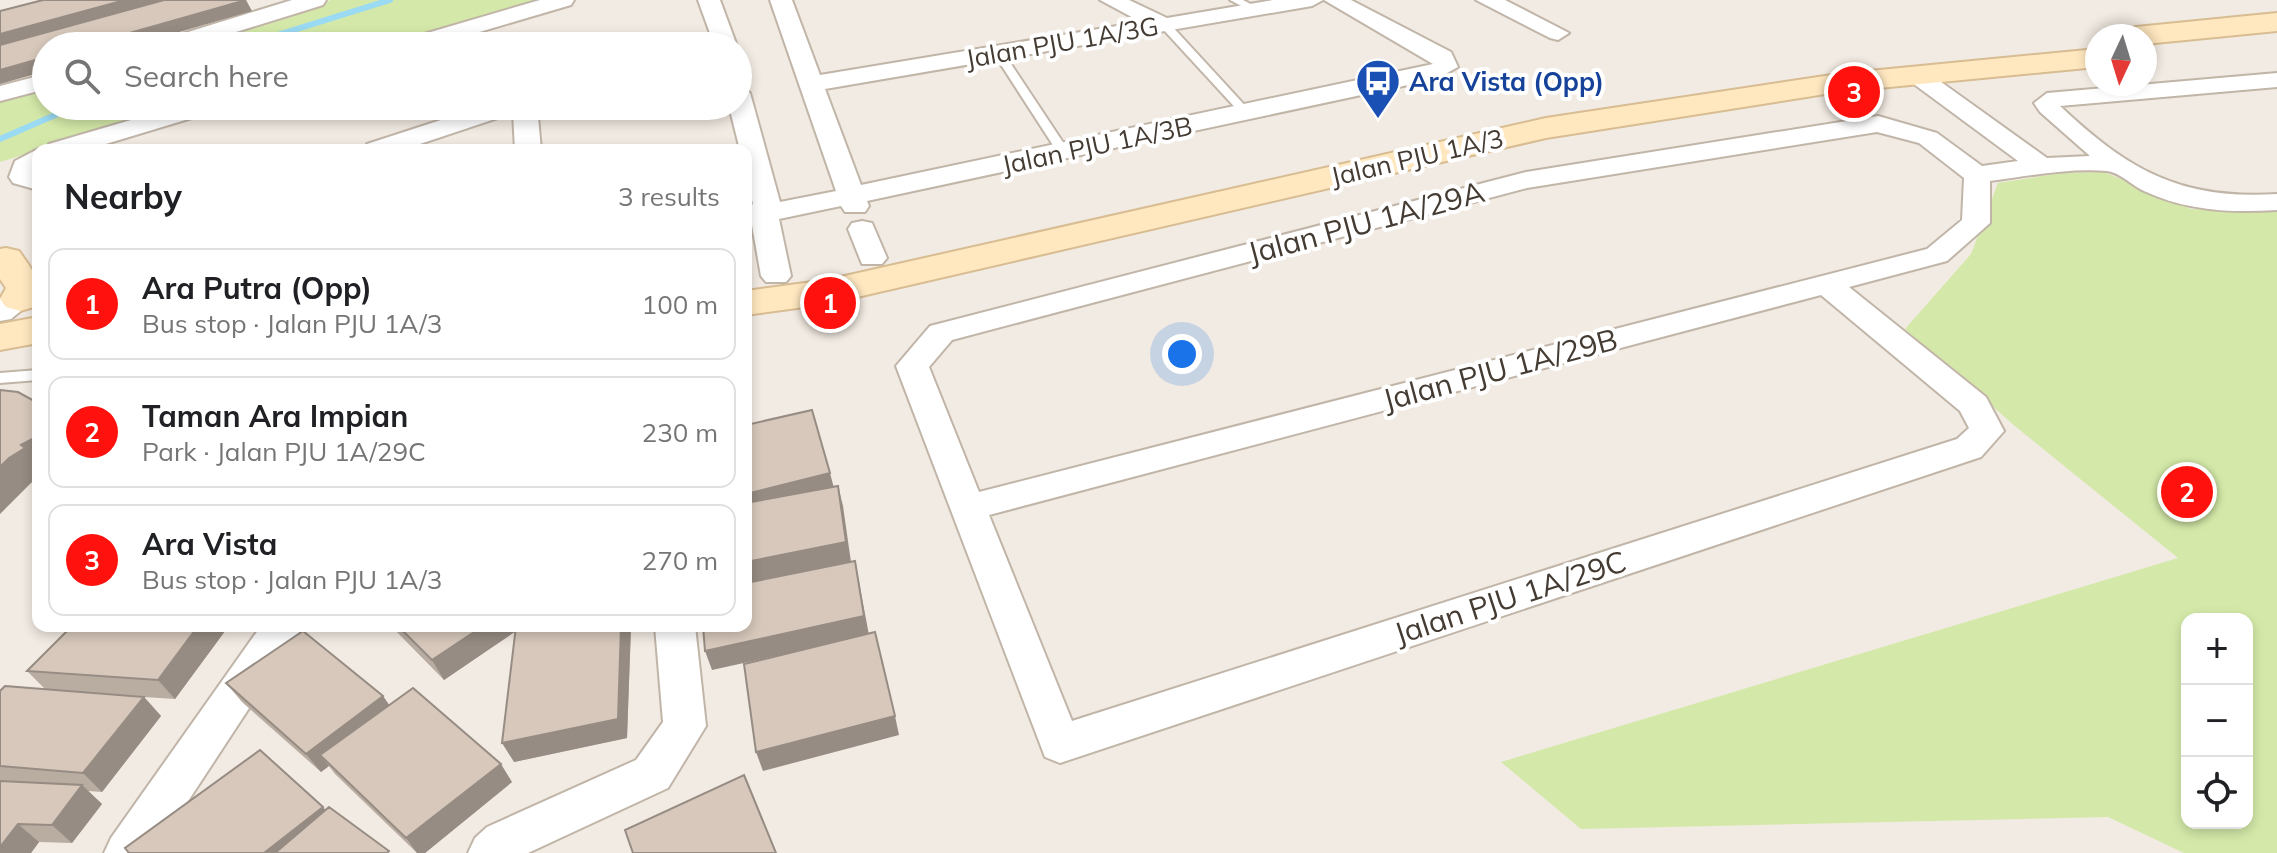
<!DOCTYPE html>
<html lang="en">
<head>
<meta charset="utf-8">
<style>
  body { margin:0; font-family:Mulish,sans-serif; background:#f6f6f6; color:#202124 }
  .controls { position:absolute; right:24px; bottom:24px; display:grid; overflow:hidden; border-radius:16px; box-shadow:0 4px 12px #0003 }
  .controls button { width:72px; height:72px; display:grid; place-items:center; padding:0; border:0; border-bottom:2px solid #e0e0e0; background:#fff; color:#202124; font:40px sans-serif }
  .compass { position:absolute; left:2085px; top:24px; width:72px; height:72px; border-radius:50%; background:#fff; box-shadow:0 4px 12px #0003; rotate:184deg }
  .you { position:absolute; left:1182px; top:354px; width:28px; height:28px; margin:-20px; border:6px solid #fff; border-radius:50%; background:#1a73e8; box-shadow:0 0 0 12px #1a73e833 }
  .badge { display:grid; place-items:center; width:52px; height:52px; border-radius:50%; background:#ff120d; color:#fff; font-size:26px; font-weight:700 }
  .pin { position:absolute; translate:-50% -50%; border:4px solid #fff; box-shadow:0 2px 8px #0006 }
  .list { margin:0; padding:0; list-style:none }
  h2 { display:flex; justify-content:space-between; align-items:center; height:104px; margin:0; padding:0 32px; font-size:34px }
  h2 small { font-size:26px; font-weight:400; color:#757577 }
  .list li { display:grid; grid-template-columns:52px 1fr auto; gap:24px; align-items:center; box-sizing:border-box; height:112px; margin:0 16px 16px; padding:0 16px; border:2px solid #e0e0e0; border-radius:16px }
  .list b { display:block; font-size:30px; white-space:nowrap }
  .list p { margin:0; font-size:26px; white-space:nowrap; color:#757577 }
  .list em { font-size:26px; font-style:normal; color:#757577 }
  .icon { flex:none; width:44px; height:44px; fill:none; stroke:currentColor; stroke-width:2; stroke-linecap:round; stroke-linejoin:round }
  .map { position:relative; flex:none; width:2277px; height:853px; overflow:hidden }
  .search { position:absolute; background:#fff; box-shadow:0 4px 12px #0003; left:32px; top:32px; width:720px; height:88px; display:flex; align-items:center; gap:20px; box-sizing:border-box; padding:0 28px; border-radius:44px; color:#757577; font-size:30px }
  .panel { position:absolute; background:#fff; box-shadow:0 4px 12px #0003; left:32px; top:144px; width:720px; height:488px; border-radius:16px }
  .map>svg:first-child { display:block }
</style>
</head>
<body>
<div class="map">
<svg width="2277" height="853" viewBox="0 0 2277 853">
  <rect width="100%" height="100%" fill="#f2ebe3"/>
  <path fill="#d4e9a9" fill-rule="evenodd" d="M330,0H537L385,46H186L316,8Z
    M46,86V106H186L0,162V100Z
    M2104,172L2191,209L2277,211V853H2184L2108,817L1581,829L1501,762L2178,558L2016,427L1905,329L1971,254L1998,183L2062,173ZM2187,619H2247V823H2187Z"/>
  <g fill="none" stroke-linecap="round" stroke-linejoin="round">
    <path stroke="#9bdaf3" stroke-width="6" d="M242,46L390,0
      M0,139L76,106"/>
    <g stroke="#c1b5a8" stroke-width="4">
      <path id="lane" d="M1230,0H1243L1262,10L1253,12Z
        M1161,23H1169L1250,111V115H1242L1161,27Z
        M995,52H1003L1070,153L1068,156H1060L994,54Z
        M38,370V380L0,383V373Z"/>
    </g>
    <g stroke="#c1b5a8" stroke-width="4">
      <path id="street" d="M292,0H326L323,5L191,46H156L159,41Z
        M540,0H574L571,5L432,46H397L400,41Z
        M698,0H720L737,46H674L677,41L711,36Z
        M770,0H792L820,75L1141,22L1100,0H1129L1167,18L1273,0H1323L1312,6L825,89L861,185L1433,64L1324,0H1351L1451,52L1458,67L1436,79L867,201L869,206L865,212H845L841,206L779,219L791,276L786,282H766L761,276L752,225L746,226V210L753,204L746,175V150H740L729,106H738V86L750,93L780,202L836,191Z
        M1476,0H1505L1569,33L1558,40L1550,38Z
        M1915,67L1923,69L2047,158L2090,156L2040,112L2034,103L2047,93L2277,73V87L2060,106C2129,171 2181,200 2277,194V210C2231,213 2187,211 2144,191C2133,186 2119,172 2107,171C2069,168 2028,176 1990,181V223L1947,261L1849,287L1986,397L2004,431L1981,457L1060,763L1045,757L896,366L930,326L1526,172L1878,116L1937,133L1982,166L2018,161L1907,79L1903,74L1907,69ZM1877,132L1919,143L1964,178L1962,220L1927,249L979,492L929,367L952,340L1527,188ZM1821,295L1960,411L1969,428L1957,439L1072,721L989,515Z
        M46,74V89L0,101V86Z
        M179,106H218L215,111L86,150H45L49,144Z
        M484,106H537L541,150H515L513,113L402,150H363L367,144Z
        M38,149L41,150H38V190L13,183L9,177L15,161Z
        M862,221L872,223L887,258L882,264H862L848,229L852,223Z
        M20,290L31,292L35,299L11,319L0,321V298Z
        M261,626H303L154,853H104L111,838Z
        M655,626H695L706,726L668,788L528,853H468L475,838L487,827L636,760L663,722Z"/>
    </g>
    <g stroke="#d8bc92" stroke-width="4">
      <path id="secondary" d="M2277,13V31L2145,44V36H2121L2126,30L2136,27Z
        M2097,49V67L1838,92L1546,138L827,304L746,315V291L827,280L1546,118L1838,74Z
        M6,248L19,251C31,268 47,287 34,307L20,311L6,307L0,299L6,288L0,279V249Z
        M38,317V343L0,350V324Z"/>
    </g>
    <use href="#lane" fill="#fff" fill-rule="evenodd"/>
    <use href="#street" fill="#fff" fill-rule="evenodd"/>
    <use href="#secondary" fill="#ffe8c0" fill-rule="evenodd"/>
  </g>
  <path fill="#b9aca1" d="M72,626L228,627L175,699L144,697L161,716L102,792L88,791L102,804L72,843L39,842L31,853H0V691L45,689L27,671Z
    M391,626H631L627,738L514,762L515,631L444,680Z
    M226,683L383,696L389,705L512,782L425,853H417L335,774L329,766L321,772L242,702Z"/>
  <path fill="#968c83" d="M125,0H172L0,47V34Z
    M246,0L252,11L131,46H84Z
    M46,57V71L0,84V70Z
    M38,436V478L31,483L0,514V467L21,445Z
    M830,473L835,492L746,515V494Z
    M838,486L843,506L851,562L746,583V562Z
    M855,561L869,635L712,670L705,651Z
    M198,626L228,627L175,699L158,680Z
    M483,626L522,627L444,680L432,660Z
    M621,626H631L627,738L514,762L502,743Z
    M383,696L396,715L320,755L329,766L321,772L306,754Z
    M144,697L161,716L102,792L83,773Z
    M895,716L899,735L763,771L756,752Z
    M501,764L512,782L425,853H417L406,838Z
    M82,785L102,804L72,843L52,825Z
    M323,807L338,825L304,853H264Z
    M18,824L39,842L31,853H0V847Z"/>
  <path fill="#d7c8bb" stroke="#968c83" stroke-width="2" d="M43,0H125L0,34V11Z
    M164,0H246L84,46H46V57L0,70V45Z
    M0,390L18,392L38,403V436L21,445L25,448L9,458L0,467Z
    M812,410L830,473L746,494V425Z
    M838,486L846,542L746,562V503Z
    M855,561L864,616L705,651L703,626H746V583Z
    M72,626H198L158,680L27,671Z
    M398,626H483L432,660Z
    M516,626H621L618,719L502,743Z
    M303,631L383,696L306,754L226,683Z
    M875,632L895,716L756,752L744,664Z
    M5,686L144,697L83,773L0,766V691Z
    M413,688L501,764L406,838L320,755Z
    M260,750L323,807L264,853H129L125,848Z
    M744,775L776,853H633L625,830Z
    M0,781L82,785L52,825L18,824L0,847Z
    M329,807L389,851L387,853H275Z"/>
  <defs>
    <g id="bus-pin" transform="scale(2.3)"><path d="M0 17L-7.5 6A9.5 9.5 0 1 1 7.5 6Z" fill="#1a4fb4" stroke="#fff"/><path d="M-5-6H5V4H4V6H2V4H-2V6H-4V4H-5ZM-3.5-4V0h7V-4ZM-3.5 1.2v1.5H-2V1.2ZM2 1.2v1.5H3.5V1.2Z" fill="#fff"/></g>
  </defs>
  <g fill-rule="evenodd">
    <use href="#bus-pin" x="1378" y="81"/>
  </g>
  <g text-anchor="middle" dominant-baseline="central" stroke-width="8" stroke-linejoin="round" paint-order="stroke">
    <g font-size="26" fill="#443b33" stroke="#fff">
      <text transform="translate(1062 42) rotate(-10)">Jalan PJU 1A/3G</text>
      <text transform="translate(1097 145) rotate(-12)">Jalan PJU 1A/3B</text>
      <text transform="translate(1417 157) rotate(-13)">Jalan PJU 1A/3</text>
    </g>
    <g font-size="26" font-weight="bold" fill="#164399" stroke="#fff" text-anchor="start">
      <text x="1409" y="81">Ara Vista (Opp)</text>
    </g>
    <g font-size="30" fill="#443b33" stroke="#fff">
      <text transform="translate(1366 222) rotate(-15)">Jalan PJU 1A/29A</text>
      <text transform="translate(1500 369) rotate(-15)">Jalan PJU 1A/29B</text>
      <text transform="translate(1510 597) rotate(-18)">Jalan PJU 1A/29C</text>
    </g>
  </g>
</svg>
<div class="controls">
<button>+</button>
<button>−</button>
<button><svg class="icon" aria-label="locate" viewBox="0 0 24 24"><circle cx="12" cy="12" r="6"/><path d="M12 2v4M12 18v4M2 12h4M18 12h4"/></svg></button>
</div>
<svg class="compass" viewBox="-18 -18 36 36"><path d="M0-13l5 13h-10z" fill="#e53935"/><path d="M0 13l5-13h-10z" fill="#757577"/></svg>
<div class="you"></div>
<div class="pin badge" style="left:830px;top:303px">1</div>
<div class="pin badge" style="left:2187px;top:492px">2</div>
<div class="pin badge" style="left:1854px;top:92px">3</div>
<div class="search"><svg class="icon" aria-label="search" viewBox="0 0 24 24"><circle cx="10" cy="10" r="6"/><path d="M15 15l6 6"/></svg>Search here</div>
<section class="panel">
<h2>Nearby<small>3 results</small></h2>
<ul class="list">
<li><span class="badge">1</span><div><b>Ara Putra (Opp)</b><p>Bus stop · Jalan PJU 1A/3</p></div><em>100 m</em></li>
<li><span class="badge">2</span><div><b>Taman Ara Impian</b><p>Park · Jalan PJU 1A/29C</p></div><em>230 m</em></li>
<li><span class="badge">3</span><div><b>Ara Vista</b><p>Bus stop · Jalan PJU 1A/3</p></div><em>270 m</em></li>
</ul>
</section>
</div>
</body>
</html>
